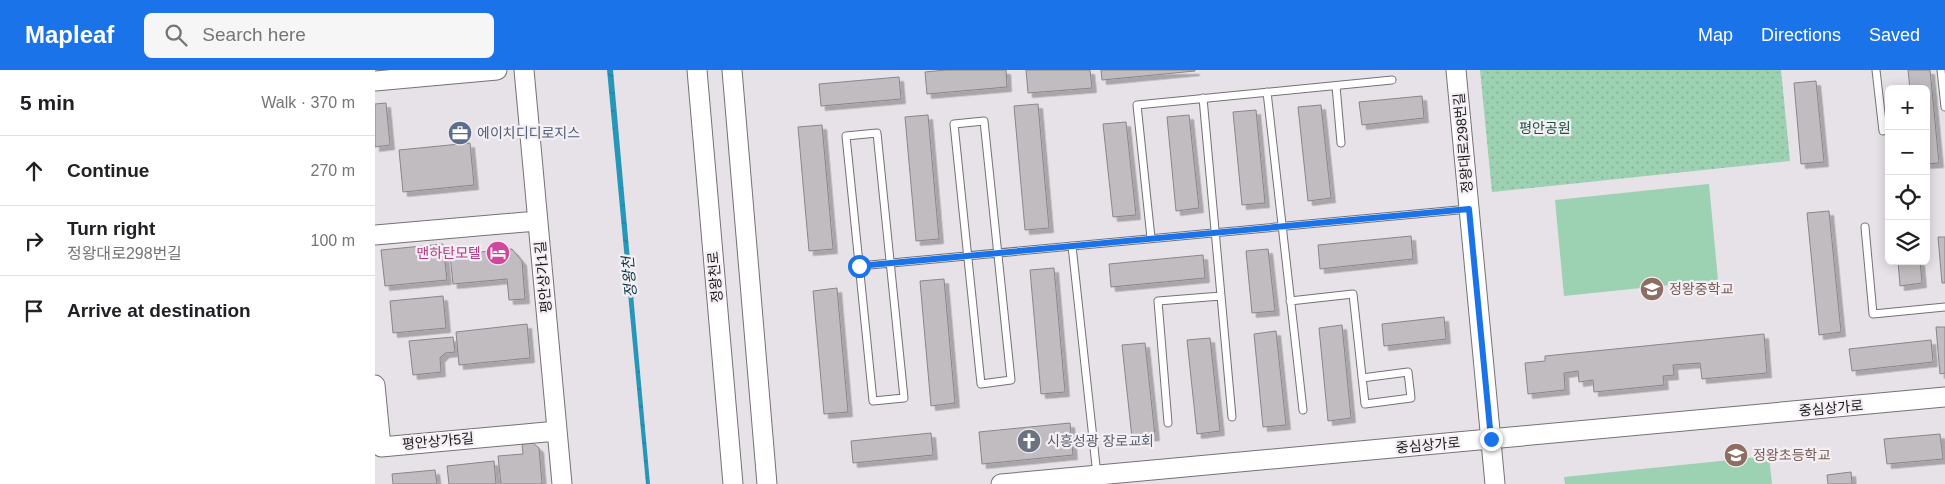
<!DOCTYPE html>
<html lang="en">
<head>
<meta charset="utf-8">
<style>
  body { margin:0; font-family:Arial,"Noto Sans KR",sans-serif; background:#f6f6f6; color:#202124 }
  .controls { position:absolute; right:15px; top:15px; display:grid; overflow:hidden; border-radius:8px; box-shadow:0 2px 12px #0003 }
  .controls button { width:45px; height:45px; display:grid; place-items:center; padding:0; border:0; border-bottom:1px solid #e0e0e0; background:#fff; color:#202124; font:25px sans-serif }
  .stop { position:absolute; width:15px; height:15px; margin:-11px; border:4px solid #1a73e8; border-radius:50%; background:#fff }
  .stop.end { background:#1a73e8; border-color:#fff; box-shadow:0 1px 5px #0008 }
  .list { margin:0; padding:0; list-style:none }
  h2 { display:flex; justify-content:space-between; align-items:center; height:65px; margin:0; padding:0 20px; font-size:21px }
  h2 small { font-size:16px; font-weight:400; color:#757577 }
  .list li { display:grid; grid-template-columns:32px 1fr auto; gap:15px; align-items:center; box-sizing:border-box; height:70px; padding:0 20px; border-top:1px solid #e0e0e0 }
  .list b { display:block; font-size:19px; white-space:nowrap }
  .list p { margin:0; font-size:16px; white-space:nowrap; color:#757577 }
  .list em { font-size:16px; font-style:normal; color:#757577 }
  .icon { flex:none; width:28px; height:28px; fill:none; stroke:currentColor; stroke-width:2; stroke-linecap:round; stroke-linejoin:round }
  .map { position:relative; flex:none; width:1570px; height:414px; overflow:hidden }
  header { display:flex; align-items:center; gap:30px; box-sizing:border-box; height:70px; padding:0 25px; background:#1a73e8; color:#fff }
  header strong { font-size:24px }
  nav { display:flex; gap:28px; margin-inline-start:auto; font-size:18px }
  .search { width:350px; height:45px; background:#f6f6f6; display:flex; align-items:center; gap:12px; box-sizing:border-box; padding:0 18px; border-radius:8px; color:#757577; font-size:19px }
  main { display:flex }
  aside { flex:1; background:#fff }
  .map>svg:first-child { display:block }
</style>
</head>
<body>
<header>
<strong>Mapleaf</strong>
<div class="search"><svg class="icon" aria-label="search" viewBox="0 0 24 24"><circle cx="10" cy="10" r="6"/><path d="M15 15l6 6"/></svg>Search here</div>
<nav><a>Map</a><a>Directions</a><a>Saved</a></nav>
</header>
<main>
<aside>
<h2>5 min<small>Walk · 370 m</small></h2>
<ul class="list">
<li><svg class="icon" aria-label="ahead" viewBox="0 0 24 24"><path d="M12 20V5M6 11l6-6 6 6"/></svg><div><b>Continue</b></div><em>270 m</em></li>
<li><svg class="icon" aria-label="right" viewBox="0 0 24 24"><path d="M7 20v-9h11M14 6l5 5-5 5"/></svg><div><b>Turn right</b><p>정왕대로298번길</p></div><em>100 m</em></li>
<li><svg class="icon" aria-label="arrive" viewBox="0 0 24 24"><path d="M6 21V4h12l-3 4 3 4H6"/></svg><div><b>Arrive at destination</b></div></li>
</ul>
</aside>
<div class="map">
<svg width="1570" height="414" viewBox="0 0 1570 414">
  <defs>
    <pattern id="park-dots" width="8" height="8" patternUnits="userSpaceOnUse" patternTransform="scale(1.25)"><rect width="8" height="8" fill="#9cd1b2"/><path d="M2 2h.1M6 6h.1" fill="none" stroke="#86b398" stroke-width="1.8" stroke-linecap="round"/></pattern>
    <pattern id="water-ripples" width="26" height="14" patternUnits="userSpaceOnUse" patternTransform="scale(1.25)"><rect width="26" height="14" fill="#2797b9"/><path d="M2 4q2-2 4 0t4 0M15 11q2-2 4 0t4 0" fill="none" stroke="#217a96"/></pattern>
    <filter id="shadow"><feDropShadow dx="4.5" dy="4.5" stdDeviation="0" flood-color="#0004"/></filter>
  </defs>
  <rect width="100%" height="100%" fill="#e7e2e7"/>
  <path fill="#9cd1b2" d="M1334,114L1343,210L1189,226L1180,130Z
    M1394,386L1397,414H1190L1189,407Z"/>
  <path fill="url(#park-dots)" d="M1105,0H1406L1415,91L1117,122Z"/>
  <path fill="url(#water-ripples)" d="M232,0H238L275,414H271Z"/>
  <path fill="#c0bcc0" stroke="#8a858a" filter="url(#shadow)" d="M571,0H631L632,17L552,24L550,2Z
    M651,0H715L717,18L653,23Z
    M726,0H820V1L727,10Z
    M1533,0H1555L1564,93L1551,94V19H1535Z
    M524,7L526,29L446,36L444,14Z
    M1441,11L1449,92L1426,94L1419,13Z
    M1047,26L1049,48L987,55L984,32Z
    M11,33L15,75L0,77V34Z
    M663,34L674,158L650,160L639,36Z
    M946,35L956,128L933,131L923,37Z
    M881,40L890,133L867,135L858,42Z
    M553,45L564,169L541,171L530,47Z
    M814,45L824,138L801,141L792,47Z
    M751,52L761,145L738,147L728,54Z
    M447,55L458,179L434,181L423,57Z
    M95,73L99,115L28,122L24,80Z
    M1454,141L1466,262L1444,265L1432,143Z
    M1036,166L1038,189L945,199L943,175Z
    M1563,167H1570V213H1567Z
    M68,174L72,210L10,216L6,180Z
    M137,179L147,191L150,229L134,230L132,209L78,214L75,185Z
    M893,179L900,241L877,243L871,181Z
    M828,185L830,208L736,217L734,194Z
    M1523,191H1545L1547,213L1525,216Z
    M679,198L690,322L666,324L655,200Z
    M569,209L580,333L556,336L545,211Z
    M462,218L473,342L449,344L438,221Z
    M68,226L71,258L18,263L15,231Z
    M1069,247L1071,269L1009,276L1007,254Z
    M152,254L155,288L84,295L81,262Z
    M967,255L976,348L953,351L944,258Z
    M1561,257H1570V303L1565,304Z
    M901,261L911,355L888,357L879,264Z
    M1389,264L1392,303L1327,309L1325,293L1298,295L1299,305L1288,306L1289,315L1219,322L1218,310L1204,312L1203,301L1189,303L1190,320L1153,324L1150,293L1170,291V286Z
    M78,267L80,282L70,283L65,288L66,302L38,305L34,271Z
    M835,268L845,361L822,364L812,270Z
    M1556,270L1558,292L1477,301L1474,279Z
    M770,273L780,366L757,368L747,275Z
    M695,353L698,385L607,394L604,362Z
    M556,363L558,385L478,393L476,371Z
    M1565,364L1568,389L1512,394L1509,369Z
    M158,373L164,378L167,414H126L123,386L148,384L147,374Z
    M119,391L121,414H74L72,396Z
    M60,400L62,414H18L17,404Z
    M1476,402L1477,414H1453L1452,405Z"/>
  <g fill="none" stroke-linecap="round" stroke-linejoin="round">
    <g stroke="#757175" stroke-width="9">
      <path id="lane" d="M1501,0L1508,61
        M1566,0L1570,37
        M961,16L966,73
        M892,22L928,340
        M828,28L857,347
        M609,51L636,310L606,314L579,54Z
        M502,63L529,328L498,331L471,66Z
        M1490,157L1498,244L1570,237
        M776,168L762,35L1017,10
        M697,176L722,405
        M484,196L1094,139
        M915,231L978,224L990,334L1036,328L1033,302L987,308
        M793,353L783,231L846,226"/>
    </g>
    <g stroke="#757175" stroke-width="21">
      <path id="secondary" d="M149,0L187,414
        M322,0L358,414
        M357,0L392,414
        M1081,0L1120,414
        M0,11L122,0
        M0,165L162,151
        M0,315L6,377L182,361
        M626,414L1570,327"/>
    </g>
    <use href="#lane" stroke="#fff" stroke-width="7"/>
    <use href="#secondary" stroke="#fff" stroke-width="19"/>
  </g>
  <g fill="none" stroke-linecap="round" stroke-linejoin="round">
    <path stroke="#1a73e8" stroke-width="6" d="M484,196L1094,139L1116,369"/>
  </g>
  <defs>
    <g id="office-disc" transform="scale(1.25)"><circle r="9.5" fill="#5c6f8a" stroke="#f4eff4"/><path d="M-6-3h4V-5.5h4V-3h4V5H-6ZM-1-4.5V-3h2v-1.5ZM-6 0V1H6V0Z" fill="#fff"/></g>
    <g id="hotel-disc" transform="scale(1.25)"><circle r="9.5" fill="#d1479c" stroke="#f4eff4"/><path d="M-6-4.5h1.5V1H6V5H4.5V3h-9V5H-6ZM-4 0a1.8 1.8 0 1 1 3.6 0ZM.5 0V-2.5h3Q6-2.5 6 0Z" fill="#fff"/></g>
    <g id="school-disc" transform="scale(1.25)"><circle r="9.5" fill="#8d6e63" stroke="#f4eff4"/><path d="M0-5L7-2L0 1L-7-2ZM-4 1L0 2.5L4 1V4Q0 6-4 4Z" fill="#fff"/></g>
    <g id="church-disc" transform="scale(1.25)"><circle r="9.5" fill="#6b7280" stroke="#f4eff4"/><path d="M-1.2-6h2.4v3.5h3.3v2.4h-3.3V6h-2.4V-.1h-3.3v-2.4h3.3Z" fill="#fff"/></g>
  </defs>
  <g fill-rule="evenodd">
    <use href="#office-disc" x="85" y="63"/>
    <use href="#hotel-disc" x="123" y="183"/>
    <use href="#school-disc" x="1277" y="219"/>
    <use href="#church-disc" x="654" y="371"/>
    <use href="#school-disc" x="1361" y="385"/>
  </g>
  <g text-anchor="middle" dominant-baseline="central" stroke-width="4.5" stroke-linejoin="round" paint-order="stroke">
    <g font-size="14" fill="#155738" stroke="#f4eff4">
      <text x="1170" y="58">평안공원</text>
    </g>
    <g font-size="14" fill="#4e5e75" stroke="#f4eff4" text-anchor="start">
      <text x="102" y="63">에이치디디로지스</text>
    </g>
    <g font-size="14" fill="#1b191b" stroke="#f4eff4">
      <text transform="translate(1088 73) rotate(-95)">정왕대로298번길</text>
      <text transform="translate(168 207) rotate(-95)">평안상가1길</text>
      <text transform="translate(340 207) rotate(-95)">정왕천로</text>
      <text transform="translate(1456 338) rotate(-5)">중심상가로</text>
      <text transform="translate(63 371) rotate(-5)">평안상가5길</text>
      <text transform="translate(1053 375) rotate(-5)">중심상가로</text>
    </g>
    <g font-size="14" fill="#b23c85" stroke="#f4eff4" text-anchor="end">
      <text x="106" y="183">맨하탄모텔</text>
    </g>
    <g font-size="14" fill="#785e54" stroke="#f4eff4" text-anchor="start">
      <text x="1294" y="219">정왕중학교</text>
      <text x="1378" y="385">정왕초등학교</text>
    </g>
    <g font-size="14" fill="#5b616d" stroke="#f4eff4" text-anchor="start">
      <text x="672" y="371">시흥성광 장로교회</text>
    </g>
    <g font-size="15" font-style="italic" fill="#083947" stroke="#f4eff4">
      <text transform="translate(254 207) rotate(-95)">정왕천</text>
    </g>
  </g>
</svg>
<div class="controls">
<button>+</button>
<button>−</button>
<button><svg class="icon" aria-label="locate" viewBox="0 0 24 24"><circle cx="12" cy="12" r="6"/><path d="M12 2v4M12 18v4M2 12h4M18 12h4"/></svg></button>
<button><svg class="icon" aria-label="layers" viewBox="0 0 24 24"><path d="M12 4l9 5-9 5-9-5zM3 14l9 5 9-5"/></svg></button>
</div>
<div class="stop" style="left:484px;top:196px"></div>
<div class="stop end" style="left:1116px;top:369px"></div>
</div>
</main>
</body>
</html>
